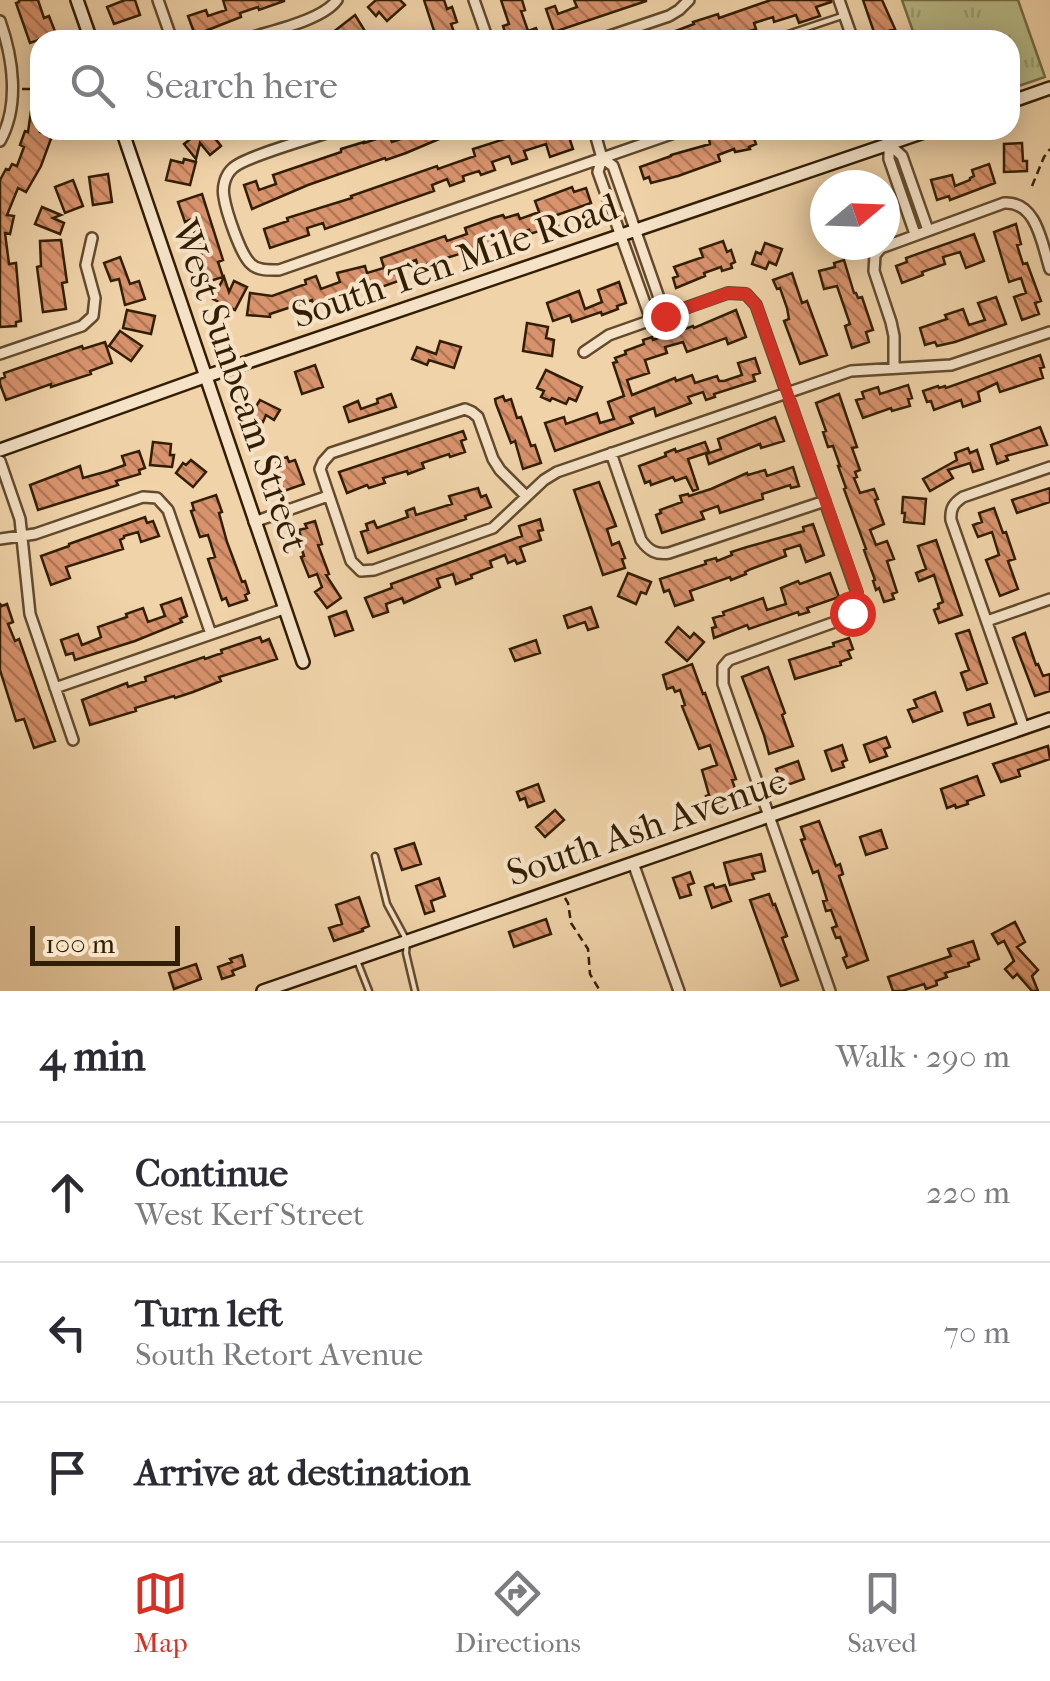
<!DOCTYPE html>
<html lang="en">
<head>
<meta charset="utf-8">
<style>
  body { margin:0; font-family:"IM FELL French Canon",serif; background:#f7f7f7; color:#2b2b33 }
  .compass { position:absolute; left:810px; top:170px; width:90px; height:90px; border-radius:50%; background:#fff; box-shadow:0 5px 25px #0003; rotate:71deg }
  .scale { position:absolute; left:30px; bottom:25px; width:150px; box-sizing:border-box; padding-left:10px; border:5px solid #321e03; border-top:0; font-size:28px; line-height:35px; white-space:nowrap; color:#321e03; -webkit-text-stroke:8px #f5e2c7; paint-order:stroke }
  .stop { position:absolute; width:30px; height:30px; margin:-22px; border:8px solid #d93025; border-radius:50%; background:#fff }
  .stop.end { background:#d93025; border-color:#fff; box-shadow:0 2px 10px #0008 }
  .list { margin:0; padding:0; list-style:none }
  h2 { display:flex; justify-content:space-between; align-items:center; height:130px; margin:0; padding:0 40px; font-size:42px }
  h2 small { font-size:32px; font-weight:400; color:#7c7c81 }
  .list li { display:grid; grid-template-columns:65px 1fr auto; gap:30px; align-items:center; box-sizing:border-box; height:140px; padding:0 40px; border-top:2px solid #e1e1e2 }
  .list b { display:block; font-size:38px; white-space:nowrap }
  .list p { margin:0; font-size:32px; white-space:nowrap; color:#7c7c81 }
  .list em { font-size:32px; font-style:normal; color:#7c7c81 }
  .icon { flex:none; width:55px; height:55px; fill:none; stroke:currentColor; stroke-width:2; stroke-linecap:round; stroke-linejoin:round }
  .map { position:relative; flex:none; width:1050px; height:991px; overflow:hidden }
  .search { position:absolute; background:#fff; box-shadow:0 5px 25px #0003; left:30px; right:30px; top:30px; height:110px; display:flex; align-items:center; gap:25px; box-sizing:border-box; padding:0 35px; border-radius:30px; color:#7c7c81; font-size:38px }
  .sheet { height:550px; background:#fff }
  nav { display:flex; justify-content:space-around; align-items:center; box-sizing:border-box; height:140px; border-top:2px solid #e1e1e2; background:#fff; font-size:28px; color:#7c7c81 }
  nav a { display:grid; justify-items:center; gap:5px }
  nav .on { color:#d93025 }
  .map>svg:first-child { display:block }
</style>
</head>
<body>
<div class="map">
<svg width="1050" height="991" viewBox="0 0 1050 991">
  <defs>
    <pattern id="park-tufts" width="24" height="20" patternUnits="userSpaceOnUse" patternTransform="scale(2.5)"><rect width="24" height="20" fill="#b8bc89"/><path d="M3 7l-1-3M5 7V3M7 7l1-3M15 17l-1-3M17 17v-4M19 17l1-3" fill="none" stroke="#9fa175"/></pattern>
    <pattern id="building-back-hatch" width="6" height="6" patternUnits="userSpaceOnUse" patternTransform="scale(2.5)"><rect width="6" height="6" fill="#d8936d"/><path d="M-1 5l2 2M0 0l6 6M5-1l2 2" fill="none" stroke="#b07757"/></pattern>
  </defs>
  <rect width="100%" height="100%" fill="#f0d3a9"/>
  <filter id="stains"><feTurbulence type="fractalNoise" baseFrequency=".002" numOctaves="4"/><feColorMatrix values="0 0 0 0 .2 0 0 0 0 .09 0 0 0 0 .02 0 0 0 .5 -.17"/></filter>
  <radialGradient id="worn" r=".72"><stop offset=".6" stop-color="#630" stop-opacity="0"/><stop offset="1" stop-color="#630" stop-opacity=".3"/></radialGradient>
  <path fill="url(#park-tufts)" stroke="#756d46" stroke-width="2.5" d="M902,0H1018L1045,77L1010,89V40H916Z"/>
  <path fill="url(#building-back-hatch)" stroke="#321e03" stroke-width="2.5" d="M19,0H38L44,18L49,16L56,34L30,43L16,3L19,2Z
    M125,0H135L140,15L114,24L107,7Z
    M223,0H284V1L259,10L258,7L240,13L241,17L195,35L188,16L206,10L208,16L226,10Z
    M376,0H400L405,5L387,21L379,12L376,16L368,7Z
    M424,0H444L447,9L452,7L457,22L451,24L457,40H437Z
    M501,0H522L525,10L521,11L528,31L536,28L540,38L508,40L503,26L509,24Z
    M574,0H646V1L554,32L546,9L555,6L558,14L577,7Z
    M771,0H831V2L816,7L820,16L799,23L796,15L774,22L773,17L754,23L756,29L725,40H706L705,35L691,40H652L694,24L693,22L718,14L719,18Z
    M863,0H882L895,29L888,31L891,40H873L871,34L874,32Z
    M355,15L368,36L364,40H323Z
    M32,104L40,106V132L52,136L41,166L26,192L18,188L7,215L14,216L10,234L5,233L9,264L16,263L21,321L16,322V326L0,327V180L6,169L9,170L12,164L17,166L24,147L20,145L25,131L28,132Z
    M202,130H209L221,146L210,155L200,143L196,159L184,144Z
    M416,130L458,131L406,153L386,160L385,158L308,185L252,209L244,185L256,181L259,190L276,184L273,175L341,152V149L364,142V143L389,135L392,142L407,137L406,133Z
    M533,130H555L557,135L567,131L573,149L550,157L546,144L524,151L527,159L512,164L509,156L492,162L495,170L481,175L479,171L463,176L464,181L450,186L447,179L432,185L434,191L325,229L323,223L307,228L309,235L270,248L264,229L288,221L287,218L352,198L351,196L437,166L438,169L475,156L473,149Z
    M740,130H751L756,144L749,147L750,149L735,152L734,149L718,155L720,161L678,176L651,183L649,177L644,179L640,167L671,156V155L710,144L709,139Z
    M1022,143L1023,161H1027V171L1004,172V144Z
    M184,159L196,162L190,185L166,180L171,160L183,163Z
    M989,164L995,183L950,200L949,196L937,200L931,180L952,175L955,186L970,180V178L974,176L972,170Z
    M108,174L112,202L93,205L89,177Z
    M73,180L83,206L65,213L55,187Z
    M572,187L574,192L586,188L591,203L554,216L558,225L530,234L529,230L493,243L495,247L473,254L472,250L418,267L416,260L400,266L404,279L376,289L374,284L340,295L341,298L315,308L312,300L270,314V317L247,315L250,293L272,296L306,284L305,280L316,276L321,289L340,282L337,273L365,266L367,273L384,268L381,258L445,236L447,241L467,234L465,228L493,218L503,215L505,218L518,214L520,219L539,212L535,201Z
    M202,194L223,260L218,262L223,277L207,282L198,257L202,256L190,220L185,222L178,202Z
    M42,207L61,215L53,218L64,223L60,234L35,224Z
    M1016,224L1021,244L1017,245L1023,264L1027,263L1041,301L1035,303L1039,314L1022,320L1014,297L1026,293L1021,278L1009,282L994,232Z
    M974,234L984,261L966,268L960,252L943,257L945,264L922,272L923,275L902,283L896,266L907,262L906,258Z
    M61,240L67,282L62,283L66,309L43,312L37,267L41,266L40,241Z
    M723,241L727,252L731,250L735,262L731,264L732,268L722,271L721,267L704,273L705,276L676,288L673,278L678,276L674,267L703,257L700,249Z
    M765,243L782,249L776,265L769,262L766,269L752,264L756,252L761,254Z
    M120,257L130,284L139,281L145,299L125,305L119,279L111,281L104,263Z
    M844,260L854,293H856L858,298L862,297L873,330L866,332L869,342L852,348L845,326L850,324L837,286L824,289L819,271L835,267L834,263Z
    M792,273L802,303L807,301L827,355L800,364L784,321L789,319L787,308L780,288L777,289L773,280Z
    M224,277L229,292L234,281L247,287L235,310L213,299Z
    M619,282L626,303L617,306L618,309L602,315L601,312L572,322L570,315L553,321L547,303L579,291L585,309L602,302L598,290Z
    M996,297L1006,324L955,342L937,346L935,342L925,345L920,328L947,319L945,315L963,309L969,325L985,320L978,303Z
    M127,310L155,316L151,334L123,328Z
    M736,310L746,337L728,344L726,338L687,352L683,342L665,347L667,353L645,360L649,373L627,380L632,395L675,378L676,381L692,375L695,383L717,376L719,381H724L742,375L738,363L755,358L760,373L753,375L755,381L714,394L715,397L706,400L703,392L688,397L691,403L656,416L654,408L630,417L633,423L555,451L545,423L564,417L566,424L597,413L600,423L614,419L608,402L624,396L613,363L617,362L615,358L626,354L625,351L644,344L643,340L652,337L653,340L693,326L694,328Z
    M527,323L548,327L546,338L554,340L552,356L523,351Z
    M120,331L142,346L131,361L109,346Z
    M440,341L461,347L454,368L429,360L427,365L412,359L417,347L436,354Z
    M105,342L112,363L90,371L91,374L51,387V384L6,400L0,384V379L5,377L4,373L82,346L83,349Z
    M1040,355L1044,367L1040,368L1043,378L1000,392L997,383L978,392L980,401L963,407L961,400L934,410L931,401L927,402L923,391L938,386L939,388L945,386L946,388Z
    M315,365L323,387L302,394L295,372Z
    M546,370L582,387L576,401L569,398L566,404L552,398L550,401L541,397L544,391L537,388Z
    M908,385L912,398L908,399L910,406L892,411L891,408L863,418L856,400L864,398L862,392L878,387L880,394Z
    M391,394L396,407L349,422L344,407L358,401L361,409L378,403L377,399Z
    M839,394L857,447L852,448L860,470L855,472L857,477L854,478L860,493L874,489L878,499L875,500L884,524L870,530L876,545L887,541L894,559L887,561L897,592L892,594L894,599L884,602L879,588L876,590L873,581L875,580L864,550L866,549L844,489L846,488L838,466H840L833,446L828,447L823,432L826,431L816,403Z
    M503,396L505,401L511,399L517,418L521,417L531,446L535,445L541,463L523,469L515,441L511,443L496,404L495,399Z
    M260,400L280,410L274,420L266,415L263,422L242,410L246,403L255,408Z
    M775,417L784,441L761,448L760,444L709,464L706,454L721,449L718,439Z
    M1040,427L1047,445L1006,456L1008,460L997,464L991,445Z
    M463,431L466,439L461,441L465,452L450,457L449,454L422,463L424,468L408,474L407,471L383,478L385,483L369,488L367,485L347,493L339,472Z
    M153,442L171,444L170,455H174L172,467L150,465Z
    M705,442L709,452L688,459L698,489L693,491L686,477L675,481L673,477L651,485L650,481L645,483L639,466L666,456L665,453L675,449L676,452Z
    M968,448L970,453L977,450L983,469L973,472L970,463L948,470L953,478L930,491L923,479L957,460L955,453Z
    M139,451L145,468L139,470L140,474L116,481L118,485L38,510L30,485L80,466L83,478L108,471L125,465L122,456Z
    M287,457L289,462L295,460L304,484L284,491L272,462Z
    M191,460L206,472L193,487L176,473L183,463L186,465Z
    M793,467L799,486L791,488L790,485L762,494L763,499L720,513L718,506L701,512L704,519L662,533L656,515L661,513L660,510L682,502L680,496L688,494L689,496L711,489L747,473L748,475L765,470L767,476Z
    M599,482L616,526L607,529L612,545L619,542L625,558L622,559L625,568L603,575L574,490Z
    M478,488L481,497L486,495L491,507L465,516L466,519L368,553L361,532L368,530L366,524L374,521L377,528L408,517L406,511L414,508L416,515L452,504L449,496Z
    M1050,488V502L1017,513L1012,500Z
    M216,495L222,512L219,513L227,542L242,582L245,581L249,593L245,595L247,600L229,606L226,598L222,600L208,559L215,557L208,535L200,537L191,511L194,510L192,503Z
    M903,497L926,499L924,524L904,522L905,513H902Z
    M994,508L1003,533L1006,532L1015,559L1008,561L1018,589L1000,596L986,560L999,555L992,532L978,537L973,525L982,522L979,513Z
    M145,517L147,523L153,521L159,536L141,542L138,532L124,536V538L120,540L123,549L66,567L70,578L51,585L41,556L69,546V544Z
    M540,519L543,530L538,531L541,540L520,547L525,561L517,564L515,560L508,563L505,555L490,561L492,567L471,575L472,578L456,584L453,574L437,579L440,587L404,603L402,598L386,604L388,612L373,617L365,598L392,588L391,584L522,536L519,526Z
    M315,521L322,544L318,545L329,574L326,575L341,598L327,608L315,592L322,587L317,574L309,577L301,557L304,556L298,538L301,537L299,530L307,528L305,524Z
    M813,524L824,555L806,562L800,545L784,550L786,556L751,569L745,572L746,574L731,580L730,577L690,591L693,600L675,606L669,590L664,592L660,579L706,564L705,561L716,558L717,561L732,555L731,552L747,547L804,531L803,527Z
    M936,540L962,615L939,623L934,610L939,608L938,604L943,602L934,575L919,581L916,573L926,569L918,546Z
    M628,573L651,582L646,594L641,592L636,604L618,596Z
    M830,573L839,597L807,608L809,612L799,615L798,612L749,629L747,625L714,638L712,628L716,627L713,618L724,615L723,612L763,598L767,610L786,604L781,588L798,581L800,584Z
    M181,598L187,616L180,619L182,622L135,641L75,660L73,653L66,655L61,640L78,634L82,645L97,639L101,637L98,627L127,617L126,614L143,608L148,622L165,616L161,605Z
    M0,604L2,606L7,604L13,622L8,624L15,641L19,639L55,741L34,748L24,719L16,721L0,670Z
    M591,607L598,627L588,630L585,622L568,628L564,616Z
    M346,611L353,630L335,636L329,617Z
    M678,627L690,638L694,633L704,642L687,661L666,642Z
    M969,630L987,683L967,690L961,673L969,670L956,634Z
    M1025,633L1036,665L1038,664L1043,676L1050,674V691L1035,696L1013,638Z
    M260,637L262,642L269,639L277,659L219,677L221,681L193,692L175,698L174,696L135,708L136,711L90,725L82,700L127,683L128,687L146,681L145,677L204,657L205,659L222,653L221,650Z
    M849,638L853,649L848,651L851,658L840,662L841,665L795,679L789,660L834,646L833,643Z
    M536,640L540,653L515,661L510,649Z
    M692,664L703,694L705,693L736,779L732,780L737,794L740,793L744,803L713,814L706,796L709,795L702,770L717,765L710,745L699,749L682,706L685,705L680,690L675,692L673,687L667,689L663,675Z
    M768,667L785,713L782,715L793,746L769,754L764,735L742,677Z
    M935,692L942,711L913,722L908,710L917,707L914,700Z
    M990,704L994,717L968,725L964,713Z
    M886,737L890,747L884,749L887,756L870,762L864,745Z
    M842,745L847,760L842,762L844,767L832,771L825,751Z
    M1048,746L1050,759L1018,770L1020,776L1001,782L993,764Z
    M798,761L804,779L779,788L776,779L780,778L776,769Z
    M977,776L984,795L967,801L968,804L956,808L955,805L947,808L941,789Z
    M538,784L544,801L528,807L525,798L520,800L517,792Z
    M555,810L564,820L545,837L536,827Z
    M819,821L836,866L840,864L843,874L839,876L868,960L847,968L843,958L847,956L840,937L836,938L832,928L837,926L831,910L826,911L823,901L827,900L818,871L813,873L801,840L805,839L801,827Z
    M881,830L887,848L866,855L860,837Z
    M414,843L421,864L402,870L395,849Z
    M761,854L765,871L752,874L754,879L730,885L724,863Z
    M690,872L694,883L688,885L691,895L680,898L673,878Z
    M439,878L445,896L431,901L434,911L425,914L416,886Z
    M713,884L715,888L725,885L731,901L712,908L705,887Z
    M769,894L773,905L775,904L787,936L782,938L798,980L781,986L750,900Z
    M359,897L369,926L362,929L363,931L334,941L329,928L342,924L336,905Z
    M546,919L551,934L514,947L509,932Z
    M1015,922L1025,942L1017,947L1038,970L1032,976L1038,991H1032L1017,974L1013,978L1005,969L1014,961L1004,941L998,944L992,934Z
    M973,941L979,959L968,963L969,966L945,973L947,977L936,981L937,985L926,989L924,984L902,991H893L888,977L951,956L948,949Z
    M242,955L245,966L232,971L234,975L222,979L218,967L232,962L230,959Z
    M196,964L201,979L174,989L169,973Z"/>
  <g fill="none" stroke-linecap="round" stroke-linejoin="round">
    <g stroke="#624b2c" stroke-width="9">
      <path id="lane" d="M770,40L842,16
        M375,856L387,904L407,941L406,953L415,991
        M358,963L369,991"/>
    </g>
    <g stroke="#624b2c" stroke-width="14">
      <path id="street" d="M158,0L172,40
        M474,0L488,40
        M839,0L853,40
        M0,21C13,58 20,105 0,141
        M244,40C269,31 322,21 337,0
        M598,40L669,16L679,10L689,0
        M336,130C316,137 246,156 233,168C225,175 222,187 224,197C226,211 240,253 250,263C257,271 269,270 279,270L683,130
        M594,130L602,158L598,172L651,320
        M602,158L613,166L665,315
        M915,234L889,159V144L902,156L928,230
        M584,352L609,335L728,293L746,294L756,305L857,593C858,605 855,611 846,618L729,660L723,667V684L830,991
        M0,354L82,326L93,316L95,298L86,265L92,238
        M894,368V336L891,322L874,271L875,255L881,248L1004,203C1037,201 1042,244 1050,269
        M611,453L641,540C649,551 656,555 669,553L825,501
        M0,461L20,519L30,614L73,740
        M526,496L500,470L493,459L478,417L472,412L465,409L331,453L323,462L320,469L351,561L361,571L374,570L493,528L544,480L557,472L851,371L951,365L1050,332
        M254,522L328,496
        M0,539L35,534L143,497L157,498L168,510L211,634
        M987,621L1050,599
        M55,688L284,609
        M1024,728L951,520C950,508 954,503 963,497L1050,467
        M633,863L679,991"/>
    </g>
    <g stroke="#321e03" stroke-width="16">
      <path id="secondary" d="M77,0L91,40
        M1010,102L1050,88
        M122,130L303,662
        M0,450L204,377L930,130
        M263,991L1050,719"/>
    </g>
    <path stroke="#321e03" stroke-width="2.5" stroke-dasharray="8 5" stroke-linecap="butt" d="M22,89H40
      M1032,186L1044,157L1050,149
      M565,898L568,903L571,923L588,949L590,974L600,991"/>
    <use href="#lane" stroke="#f5e2c7" stroke-width="4"/>
    <use href="#street" stroke="#f5e2c7" stroke-width="9"/>
    <use href="#secondary" stroke="#f5e2c7" stroke-width="11"/>
  </g>
  <g fill="none" stroke-linecap="round" stroke-linejoin="round">
    <path stroke="#d93025" stroke-width="12" d="M665,316L728,293L746,294L756,305L858,593L856,608L852,613"/>
  </g>
  <g text-anchor="middle" dominant-baseline="central" stroke-width="8" stroke-linejoin="round" paint-order="stroke">
    <g font-size="38" fill="#321e03" stroke="#f5e2c7">
      <text transform="translate(455 261) rotate(-19)">South Ten Mile Road</text>
      <text transform="translate(240 386) rotate(71)">West Sunbeam Street</text>
      <text transform="translate(647 827) rotate(-19)">South Ash Avenue</text>
    </g>
  </g>
  <rect width="100%" height="100%" filter="url(#stains)"/>
  <rect width="100%" height="100%" fill="url(#worn)"/>
</svg>
<svg class="compass" viewBox="-18 -18 36 36"><path d="M0-13l5 13h-10z" fill="#e53935"/><path d="M0 13l5-13h-10z" fill="#7c7c81"/></svg>
<div class="scale">100 m</div>
<div class="stop" style="left:852px;top:613px"></div>
<div class="stop end" style="left:665px;top:316px"></div>
<div class="search"><svg class="icon" aria-label="search" viewBox="0 0 24 24"><circle cx="10" cy="10" r="6"/><path d="M15 15l6 6"/></svg>Search here</div>
</div>
<section class="sheet">
<h2>4 min<small>Walk · 290 m</small></h2>
<ul class="list">
<li><svg class="icon" aria-label="ahead" viewBox="0 0 24 24"><path d="M12 20V5M6 11l6-6 6 6"/></svg><div><b>Continue</b><p>West Kerf Street</p></div><em>220 m</em></li>
<li><svg class="icon" aria-label="left" viewBox="0 0 24 24"><path d="M17 20v-9H6M10 6l-5 5 5 5"/></svg><div><b>Turn left</b><p>South Retort Avenue</p></div><em>70 m</em></li>
<li><svg class="icon" aria-label="arrive" viewBox="0 0 24 24"><path d="M6 21V4h12l-3 4 3 4H6"/></svg><div><b>Arrive at destination</b></div></li>
</ul>
</section>
<nav>
<a class="on"><svg class="icon" aria-label="map" viewBox="0 0 24 24"><path d="M3 6l6-2 6 2 6-2v14l-6 2-6-2-6 2zM9 4v14M15 6v14"/></svg>Map</a>
<a><svg class="icon" aria-label="directions" viewBox="0 0 24 24"><path d="M12 3l9 9-9 9-9-9zM9 14v-3h6M13 9l2 2-2 2"/></svg>Directions</a>
<a><svg class="icon" aria-label="saved" viewBox="0 0 24 24"><path d="M7 4h10v16l-5-4-5 4z"/></svg>Saved</a>
</nav>
</body>
</html>
